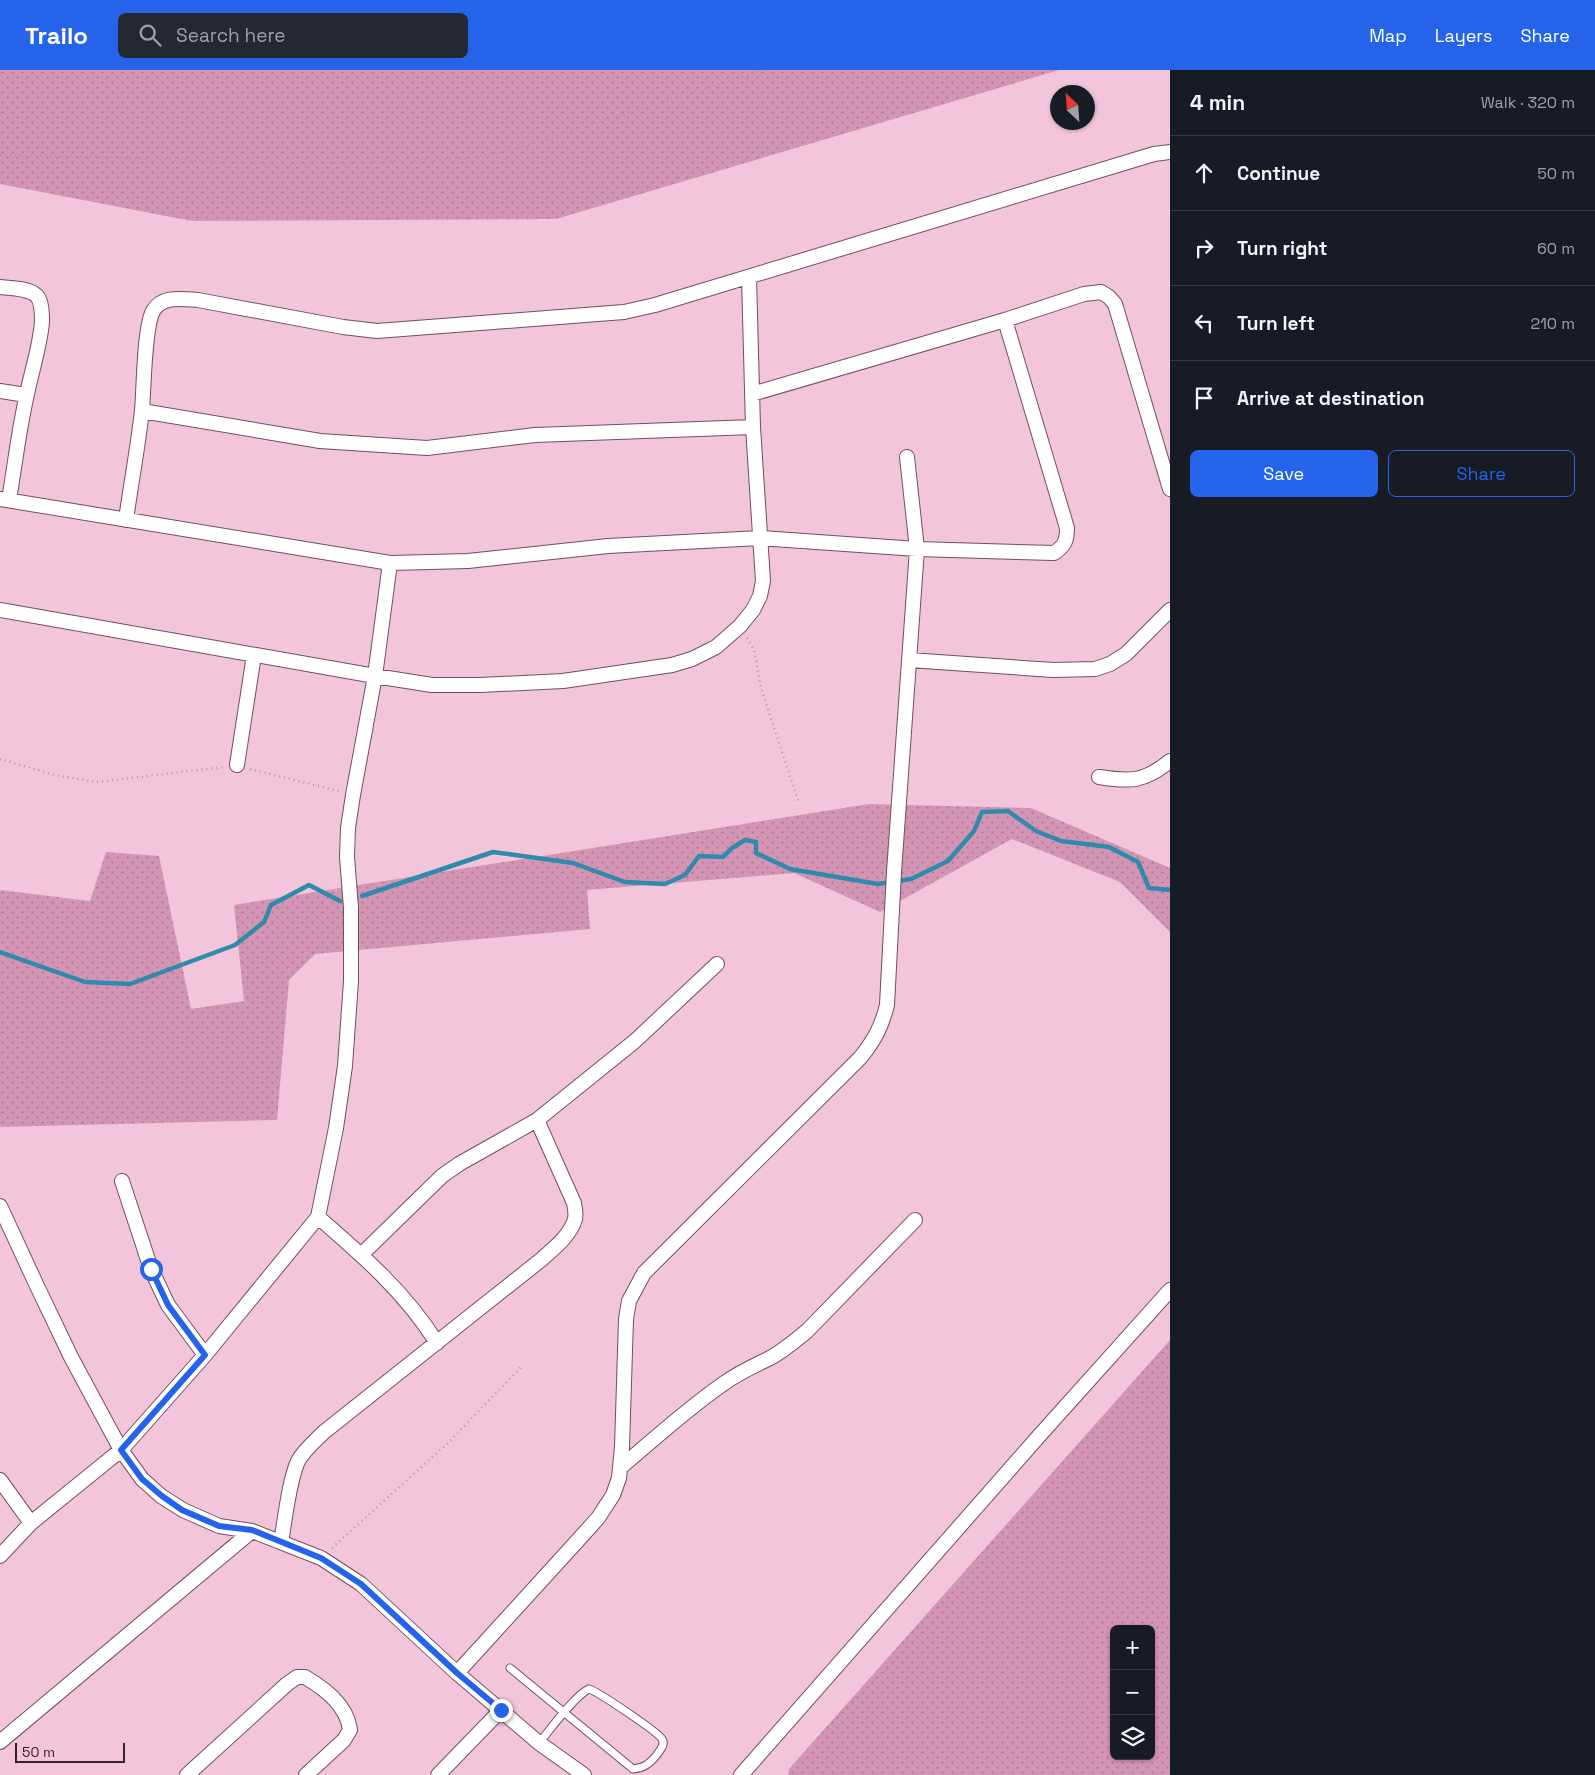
<!DOCTYPE html>
<html lang="en">
<head>
<meta charset="utf-8">
<style>
  body { margin:0; font-family:"Space Grotesk",sans-serif; background:#242831; color:#f1f3f6 }
  .controls { position:absolute; right:15px; bottom:15px; display:grid; overflow:hidden; border-radius:8px; box-shadow:0 1px 4px #0004 }
  .controls button { width:45px; height:45px; display:grid; place-items:center; padding:0; border:0; border-bottom:1px solid #363941; background:#171b24; color:#f1f3f6; font:25px sans-serif }
  .compass { position:absolute; left:1050px; top:15px; width:45px; height:45px; border-radius:50%; background:#171b24; box-shadow:0 1px 4px #0004; rotate:335deg }
  .scale { position:absolute; left:15px; bottom:12px; width:110px; box-sizing:border-box; padding-left:5px; border:2px solid #32212a; border-top:0; font-size:14px; line-height:18px; white-space:nowrap; color:#32212a; -webkit-text-stroke:4px #f2c5da; paint-order:stroke }
  .stop { position:absolute; width:15px; height:15px; margin:-11px; border:4px solid #2563eb; border-radius:50%; background:#fff }
  .stop.end { background:#2563eb; border-color:#fff; box-shadow:0 1px 5px #0008 }
  .list { margin:0; padding:0; list-style:none }
  h2 { display:flex; justify-content:space-between; align-items:center; height:65px; margin:0; padding:0 20px; font-size:21px }
  h2 small { font-size:16px; font-weight:400; color:#9ea1a6 }
  .list li { display:grid; grid-template-columns:32px 1fr auto; gap:15px; align-items:center; box-sizing:border-box; height:75px; padding:0 20px; border-top:1px solid #363941 }
  .list b { display:block; font-size:19px; white-space:nowrap }
  .list em { font-size:16px; font-style:normal; color:#9ea1a6 }
  .actions { display:flex; gap:10px; padding:15px 20px }
  .actions a { flex:1; padding:11px 0; border:1px solid #2563eb; border-radius:8px; text-align:center; font-size:18px; color:#2563eb }
  .actions .main { background:#2563eb; color:#fff }
  .icon { flex:none; width:28px; height:28px; fill:none; stroke:currentColor; stroke-width:2; stroke-linecap:round; stroke-linejoin:round }
  .map { position:relative; flex:none; width:1170px; height:1705px; overflow:hidden }
  header { display:flex; align-items:center; gap:30px; box-sizing:border-box; height:70px; padding:0 25px; background:#2563eb; color:#fff }
  header strong { font-size:24px }
  nav { display:flex; gap:28px; margin-inline-start:auto; font-size:18px }
  .search { width:350px; height:45px; background:#242831; display:flex; align-items:center; gap:12px; box-sizing:border-box; padding:0 18px; border-radius:8px; color:#9ea1a6; font-size:19px }
  main { display:flex }
  aside { flex:1; background:#171b24 }
  .map>svg:first-child { display:block }
</style>
</head>
<body>
<header>
<strong>Trailo</strong>
<div class="search"><svg class="icon" aria-label="search" viewBox="0 0 24 24"><circle cx="10" cy="10" r="6"/><path d="M15 15l6 6"/></svg>Search here</div>
<nav><a>Map</a><a>Layers</a><a>Share</a></nav>
</header>
<main>
<div class="map">
<svg width="1170" height="1705" viewBox="0 0 1170 1705">
  <defs>
    <pattern id="grass-dots" width="8" height="8" patternUnits="userSpaceOnUse" patternTransform="scale(1.25)"><rect width="8" height="8" fill="#d495b4"/><path d="M2 2h.1M6 6h.1" fill="none" stroke="#ad7993" stroke-width="1.8" stroke-linecap="round"/></pattern>
  </defs>
  <rect width="100%" height="100%" fill="#f2c5da"/>
  <path fill="url(#grass-dots)" fill-rule="evenodd" d="M0,0H1059L556,149L192,151L0,114Z
    M869,734L1031,738L1170,798V862L1120,812L1012,769L880,842L794,803L587,820L590,859L315,884L289,910L277,1050L0,1057V820L90,831L106,782L159,786L191,939L244,931L234,835Z
    M1170,1270V1705H788L789,1699ZM1114,1559H1151V1686H1114Z"/>
  <g fill="none" stroke-linecap="round" stroke-linejoin="round">
    <path stroke="#2f8aad" stroke-width="4.5" d="M362,826L493,782L573,793L625,812L665,814L685,805L699,786L723,787L732,778L745,770L756,772V783L790,799L878,814L911,809L948,791L974,761L982,742L1008,741L1036,761L1061,771L1109,777L1138,792L1149,818L1170,820
      M0,882L85,912L130,914L235,875L264,852L271,835L309,815L340,831"/>
    <g stroke="#744d61" stroke-width="9">
      <path id="lane" d="M510,1598L633,1699C644,1698 649,1694 656,1686C659,1681 666,1675 662,1669C658,1662 597,1621 589,1619C575,1625 550,1660 539,1673"/>
    </g>
    <g stroke="#744d61" stroke-width="16">
      <path id="street" d="M0,217C11,218 29,218 37,226C42,232 42,244 42,252C40,276 32,300 27,324C19,359 15,394 9,430
        M0,321L26,325
        M752,324L1005,250L1084,224L1101,222L1109,227L1115,234L1170,419
        M142,341L320,371L427,378L535,365L753,357
        M0,429L390,493L468,491L608,476L760,468L917,479L1054,483C1065,476 1067,470 1067,458L1005,250
        M126,450C131,413 138,377 142,340C144,318 144,258 153,241C162,225 183,229 198,230L343,257L377,261L624,242L655,235L1154,84L1170,82
        M0,540L375,606L432,615H480L563,611L672,595L692,589L716,577L740,556L753,540L760,526L763,511L753,357L749,207
        M909,590L1053,600L1095,599L1110,594L1126,584L1170,540
        M237,695L254,585
        M1099,707C1131,712 1144,712 1170,691
        M122,1111L151,1199L168,1235L205,1285
        M0,1136L37,1216L71,1287L121,1380L142,1409L161,1426L183,1440L219,1456L252,1461L321,1488L361,1514L457,1603L539,1673L584,1705
        M318,1147C363,1186 405,1222 437,1273
        M362,1184L442,1106L459,1094L537,1050L635,971L717,894
        M620,1398C654,1369 687,1339 723,1314C738,1303 754,1296 770,1288C783,1281 795,1271 807,1261L915,1150
        M0,1410L31,1453
        M281,1472C285,1450 289,1411 298,1391C304,1380 315,1371 324,1362L542,1189C554,1178 570,1166 575,1149C576,1145 575,1138 574,1133L537,1050
        M0,1486L31,1453L121,1380L205,1285L318,1147L336,1058L345,996L351,911V838L347,787L348,758L353,725L375,606L390,493
        M457,1603L580,1468L598,1448L613,1425L619,1408L622,1377L626,1249L629,1231L644,1203L860,988C874,971 882,956 887,935L894,802L917,479L907,387
        M0,1672L252,1461
        M187,1705L287,1614L297,1607H305C325,1619 347,1635 350,1660L344,1670L306,1705
        M438,1705L501,1640
        M741,1705L1039,1366L1170,1220"/>
    </g>
    <path stroke="#b894a5" stroke-width="2.5" stroke-dasharray="1 4" stroke-linecap="butt" d="M0,85L103,87L282,95L439,90L473,88L515,79L764,0
      M747,568L754,579L761,618L799,734
      M0,689L59,706L97,712L223,697
      M250,699L339,721
      M332,1478L448,1373L522,1296"/>
    <use href="#lane" stroke="#fff" stroke-width="7"/>
    <use href="#street" stroke="#fff" stroke-width="14"/>
  </g>
  <g fill="none" stroke-linecap="round" stroke-linejoin="round">
    <path stroke="#2563eb" stroke-width="6" d="M151,1199L168,1235L205,1285L121,1380L142,1409L162,1426L182,1440L219,1456L252,1460L321,1488L361,1514L457,1603L501,1640"/>
  </g>
</svg>
<div class="controls">
<button>+</button>
<button>−</button>
<button><svg class="icon" aria-label="layers" viewBox="0 0 24 24"><path d="M12 4l9 5-9 5-9-5zM3 14l9 5 9-5"/></svg></button>
</div>
<svg class="compass" viewBox="-18 -18 36 36"><path d="M0-13l5 13h-10z" fill="#e53935"/><path d="M0 13l5-13h-10z" fill="#9ea1a6"/></svg>
<div class="scale">50 m</div>
<div class="stop" style="left:151px;top:1199px"></div>
<div class="stop end" style="left:501px;top:1640px"></div>
</div>
<aside>
<h2>4 min<small>Walk · 320 m</small></h2>
<ul class="list">
<li><svg class="icon" aria-label="ahead" viewBox="0 0 24 24"><path d="M12 20V5M6 11l6-6 6 6"/></svg><div><b>Continue</b></div><em>50 m</em></li>
<li><svg class="icon" aria-label="right" viewBox="0 0 24 24"><path d="M7 20v-9h11M14 6l5 5-5 5"/></svg><div><b>Turn right</b></div><em>60 m</em></li>
<li><svg class="icon" aria-label="left" viewBox="0 0 24 24"><path d="M17 20v-9H6M10 6l-5 5 5 5"/></svg><div><b>Turn left</b></div><em>210 m</em></li>
<li><svg class="icon" aria-label="arrive" viewBox="0 0 24 24"><path d="M6 21V4h12l-3 4 3 4H6"/></svg><div><b>Arrive at destination</b></div></li>
</ul>
<div class="actions"><a class="main">Save</a><a>Share</a></div>
</aside>
</main>
</body>
</html>
